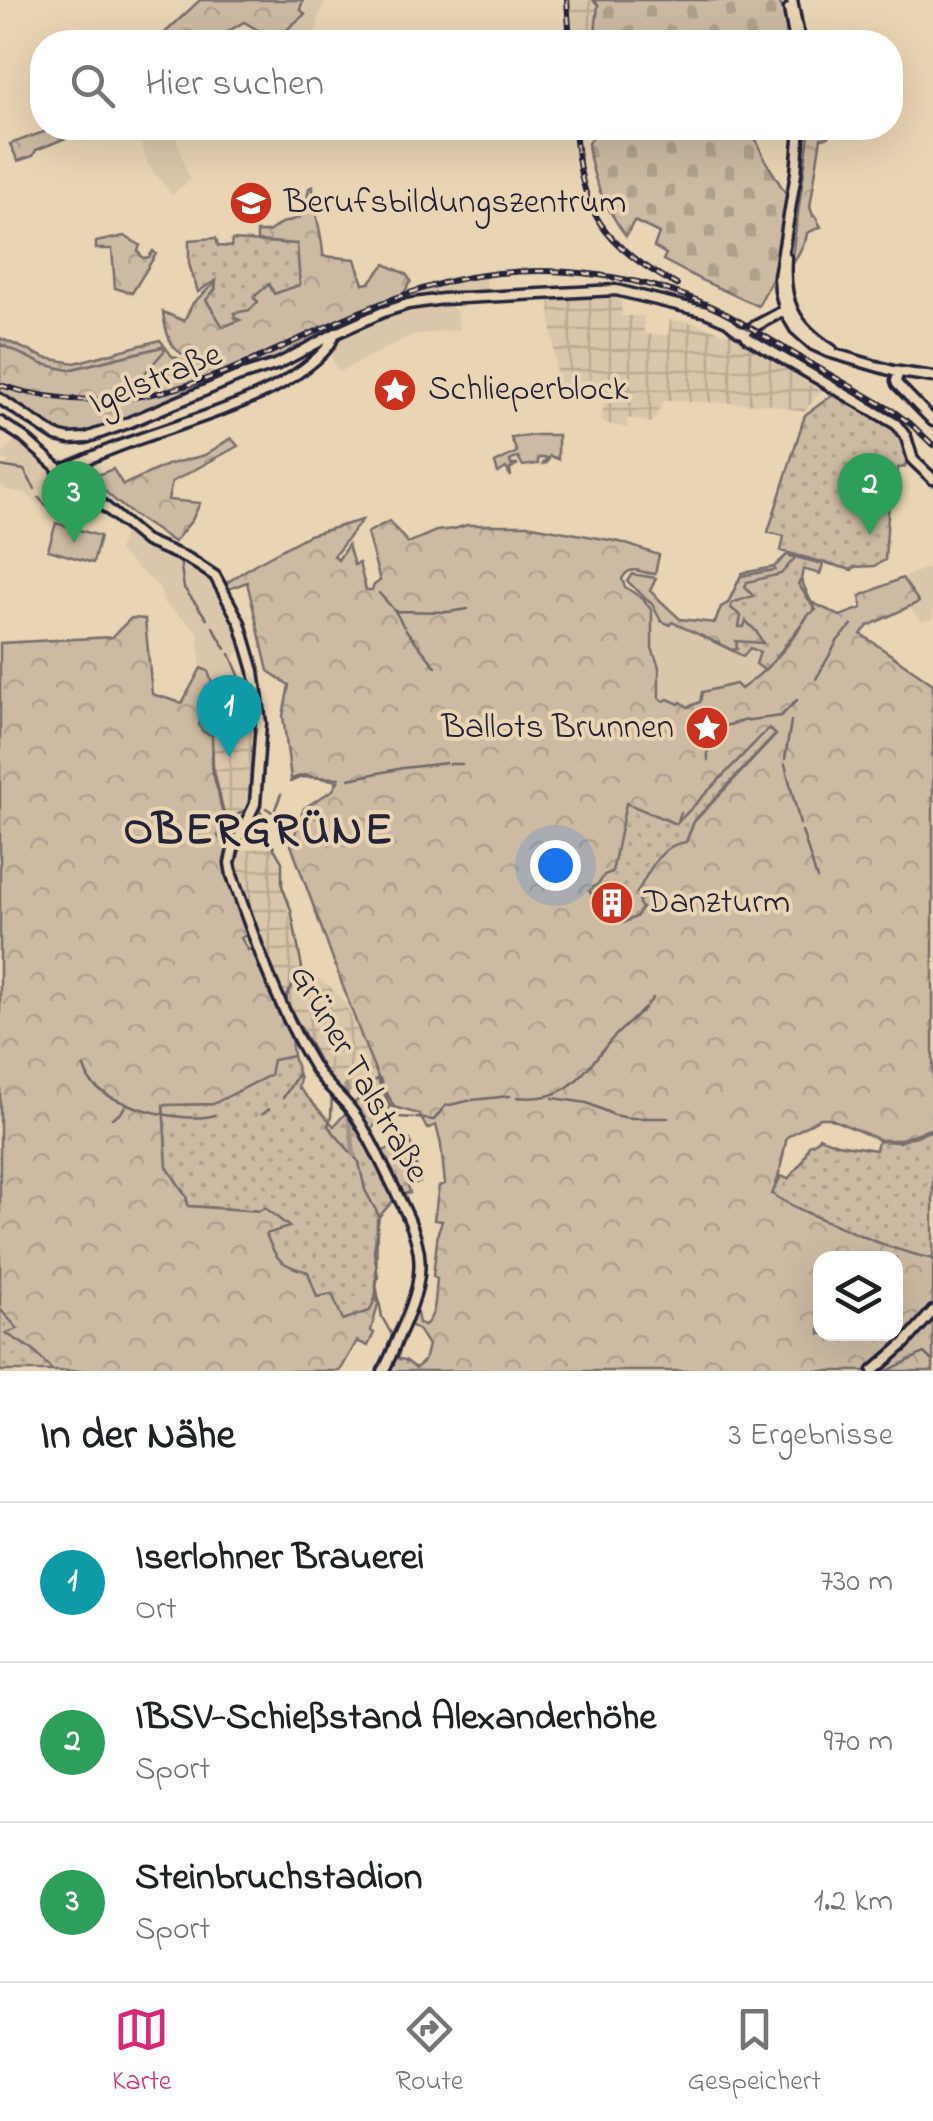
<!DOCTYPE html>
<html lang="de">
<head>
<meta charset="utf-8">
<style>
  body { margin:0; font-family:"Indie Flower",sans-serif; background:#f6f6f6; color:#202124 }
  .controls { position:absolute; right:30px; bottom:30px; display:grid; overflow:hidden; border-radius:20px; box-shadow:0 10px 40px #0002 }
  .controls button { width:90px; height:90px; display:grid; place-items:center; padding:0; border:0; border-bottom:2px solid #e0e0e0; background:#fff; color:#202124; font:50px sans-serif }
  .you { position:absolute; left:555px; top:865px; width:35px; height:35px; margin:-25px; border:8px solid #fff; border-radius:50%; background:#1a73e8; box-shadow:0 0 0 15px #1a73e833 }
  .badge { display:grid; place-items:center; width:65px; height:65px; border-radius:50%; background:#db2777; color:#fff; font-size:32px; font-weight:700 }
  .pin { position:absolute; translate:-50% -82px; filter:drop-shadow(0 2px 5px #0008) }
  .pin::after { content:''; position:absolute; top:52px; width:35px; height:30px; background:inherit; clip-path:polygon(0 0,100% 0,50% 100%) }
  .list { margin:0; padding:0; list-style:none }
  h2 { display:flex; justify-content:space-between; align-items:center; height:130px; margin:0; padding:0 40px; font-size:42px }
  h2 small { font-size:32px; font-weight:400; color:#757577 }
  .list li { display:grid; grid-template-columns:65px 1fr auto; gap:30px; align-items:center; box-sizing:border-box; height:160px; padding:0 40px; border-top:2px solid #e0e0e0 }
  .list b { display:block; font-size:38px; white-space:nowrap }
  .list p { margin:0; font-size:32px; white-space:nowrap; color:#757577 }
  .list em { font-size:32px; font-style:normal; color:#757577 }
  .icon { flex:none; width:55px; height:55px; fill:none; stroke:currentColor; stroke-width:2; stroke-linecap:round; stroke-linejoin:round }
  .map { position:relative; flex:none; width:933px; height:1371px; overflow:hidden }
  .search { position:absolute; background:#fff; box-shadow:0 10px 40px #0002; left:30px; right:30px; top:30px; height:110px; display:flex; align-items:center; gap:25px; box-sizing:border-box; padding:0 35px; border-radius:40px; color:#757577; font-size:38px }
  .sheet { height:610px; background:#fff }
  nav { display:flex; justify-content:space-around; align-items:center; box-sizing:border-box; height:140px; border-top:2px solid #e0e0e0; background:#fff; font-size:28px; color:#757577 }
  nav a { display:grid; justify-items:center; gap:5px }
  nav .on { color:#db2777 }
  .map>svg:first-child { display:block }
</style>
</head>
<body>
<div class="map">
<svg width="933" height="1371" viewBox="0 0 933 1371">
  <defs>
    <pattern id="industrial-grid" width="8" height="8" patternUnits="userSpaceOnUse" patternTransform="scale(2.5)"><rect width="8" height="8" fill="#dac6aa"/><path d="M0 4h8M4 0v8" fill="none" stroke="#bbaa93"/></pattern>
    <pattern id="grass-dots" width="8" height="8" patternUnits="userSpaceOnUse" patternTransform="scale(2.5)"><rect width="8" height="8" fill="#ccbaa2"/><path d="M2 2h.1M6 6h.1" fill="none" stroke="#afa08c" stroke-width="1.8" stroke-linecap="round"/></pattern>
    <pattern id="forest-crowns" width="20" height="18" patternUnits="userSpaceOnUse" patternTransform="scale(2.5)"><rect width="20" height="18" fill="#ccbaa2"/><path d="M2 6a3 3 0 1 1 6 0M12 15a3 3 0 1 1 6 0" fill="none" stroke="#afa08c"/></pattern>
    <pattern id="cemetery-stones" width="16" height="16" patternUnits="userSpaceOnUse" patternTransform="scale(2.5)"><rect width="16" height="16" fill="#ccbaa2"/><path d="M2 7V4a2 2 0 0 1 4 0v3zM10 15v-3a2 2 0 0 1 4 0v3z" fill="#afa08c"/></pattern>
  </defs>
  <rect width="100%" height="100%" fill="#e9d4b3"/>
  <filter id="ink" filterUnits="userSpaceOnUse"><feTurbulence type="fractalNoise" baseFrequency=".01" numOctaves="2"/><feDisplacementMap in="SourceGraphic" scale="20" xChannelSelector="R" yChannelSelector="G"/><feConvolveMatrix kernelMatrix="1 2 1 2 8 2 1 2 1" color-interpolation-filters="sRGB"/></filter>
  <g filter="url(#ink)">
    <path fill="#dac6aa" d="M303,0H326L319,16L315,42H266L268,36L275,40L305,13L300,9Z
      M136,128H174L187,173L191,179L172,195L148,164Z
      M486,278L487,292L452,295L453,310L457,311L459,330L411,335L339,372L328,352L338,328L425,290L466,280Z
      M18,436L91,501L93,508L80,516H73L38,505L26,493L7,490L0,483V471L8,462L0,457Z
      M124,533L186,560L214,579L245,645L235,657L242,704L218,703L217,689L211,681L208,671L201,668L198,631L163,602L160,588L118,551Z
      M931,566L933,567V619L921,621L909,607L918,602L902,578Z
      M652,604L657,616L743,656L750,648L760,652L757,664L766,671L740,689L735,685L703,695L700,703L694,706L688,707L663,699L660,696L661,669L652,648L654,617L647,607Z"/>
    <path fill="url(#industrial-grid)" d="M570,0H593L598,4L594,42H573Z
      M620,294L622,316H644V334L668,335L670,320L694,323L726,334L730,329L766,351L763,355L821,391L804,412L768,404L664,401L652,423L627,418V428L601,422L604,404L601,381L593,382L594,387H557L549,296Z
      M218,703L242,704L243,710L260,711L253,806L230,816L224,814L213,765L212,736L203,732L199,725V722L217,712Z
      M271,845L283,871L281,884L292,924L300,968L327,984L346,1004L377,1078L346,1095L309,1052L284,1008L235,874V853Z"/>
    <path fill="url(#grass-dots)" stroke="#776e6e" stroke-width="2.5" d="M216,238L218,246L231,247L232,240L298,244L300,285L274,294L270,285L254,298L258,302C246,314 239,323 222,327L206,299L215,290L216,280L198,292L189,264V240Z
      M0,338L45,358L75,363L160,340L172,356L193,365L149,383L144,374L164,350L162,347L72,369L0,379Z
      M833,392L894,425C900,434 909,455 905,467L898,468L897,490L889,500L885,560L874,566L854,567L852,570L781,551L784,536L768,532L805,415L834,394Z
      M787,555L823,564L820,574L803,569L801,580L815,611L808,615L766,671L756,664L760,652L750,648L743,656L700,635L710,636L721,607L728,603L742,573L774,567Z
      M769,728L776,734L694,821L686,842L641,896L643,908L636,917L623,923L608,914L589,890L600,882L603,875L612,872L625,802L676,824Z
      M293,1056L300,1079L298,1087L334,1126L377,1078L390,1106L369,1132L381,1152L410,1140L420,1182L408,1185L410,1193H400L377,1219L376,1296L370,1311L343,1320L317,1298L288,1267L274,1259L266,1233L289,1227L265,1208L259,1211L188,1206L186,1196L167,1167L163,1105L213,1104L272,1060Z
      M933,1130V1259C899,1252 868,1239 836,1225C814,1216 792,1207 772,1194L781,1176L788,1179L802,1162L809,1145L817,1141L819,1137L837,1144L876,1150L878,1141L899,1142Z
      M0,1309L19,1329L7,1334L33,1350L53,1371H0Z"/>
    <path fill="url(#forest-crowns)" stroke="#776e6e" stroke-width="2.5" fill-rule="evenodd" d="M200,0H303L300,9L305,14L275,40L244,22L210,42H155Z
      M55,128H105L108,131L96,138L86,130L36,150L33,156L18,161L10,144Z
      M810,128H828L829,137L821,138L810,207L813,216H815L821,227L807,233L806,239L790,270Z
      M313,186C312,210 323,232 323,256L355,259L363,284L369,283L385,264L406,274L411,281L400,299L329,332L300,349L107,428L74,437L55,432L0,396V344L42,364L69,370L162,347L165,350L144,374L150,383L193,365L213,367V361C177,360 167,347 163,312L184,321L193,303L215,283V289L206,300L223,327L240,320L235,318L234,313L250,310L258,302L254,297L269,284L274,294L300,285L297,244L257,241V232H268L282,223L299,218L305,210L309,188Z
      M124,236L140,245L138,251L143,258L149,257L153,251L156,254L132,293L115,288L112,249H96V242Z
      M231,438L238,446L172,482L168,500L200,503L192,520L174,542C145,523 114,504 92,477L113,469L123,485L167,465L205,455Z
      M362,520L334,556L338,560L348,545L354,565L359,563L366,590H372L374,585L380,581L367,533L389,521L408,543L436,531L454,529L467,525H527L620,542L659,555L655,574C642,574 630,563 622,579L625,587L643,599L652,611V648L659,667V698L664,701L668,699L679,704L681,702L688,707L700,702L702,692L736,684L741,689C768,670 791,644 808,615L816,610L798,584L801,580L811,602L840,616L862,608L860,596L902,578L919,602L868,626L861,634L933,684V1128L898,1140H880L829,1118H820L787,1137C782,1157 781,1176 772,1194C792,1207 814,1216 836,1225C868,1239 899,1252 933,1259V1371H386L398,1346L399,1359L405,1360L416,1368L424,1361L428,1345L419,1331L411,1325L416,1309L419,1323L425,1325C437,1315 435,1294 437,1279L433,1276L438,1232L442,1221L434,1220L439,1186L445,1184L441,1145L436,1125L427,1129L419,1114L390,1106L363,1041L291,845L304,808L333,790L338,781L304,775L291,779L283,716L289,685L268,671L247,582L229,589L225,584L255,564L309,535ZM769,728L776,735L694,822L686,842C660,844 648,873 637,893L640,896L639,904L642,908L636,917L623,923L607,914L589,891L600,882L604,875L612,872L626,803L676,824ZM820,1258H896V1334H820Z
      M787,555L794,557V559L781,574L747,582L745,587L753,596L732,603L731,608L741,616L739,627H744L746,621L756,631L763,643L736,641L737,649L732,650L672,622L670,625L661,621L652,604L627,581L632,574L656,578L650,591L680,619L715,623L721,607L728,603L741,576L775,570L774,567Z
      M131,618L145,619L152,694L182,703L201,668L208,671C214,693 223,692 215,718L200,722L199,725L203,732L212,735L213,766L224,814L230,816L229,820L224,819L218,836L231,854L230,863L251,933L241,938L248,950L254,948L290,1029L293,1056L273,1060L270,1075L213,1104L163,1105L167,1167L186,1196L188,1206L259,1211L265,1208L289,1227L266,1234C276,1260 280,1265 308,1272L317,1297L332,1294L343,1320L370,1311L376,1296L378,1304L371,1331L374,1333L368,1346L357,1341L340,1371H53L33,1350L6,1333L18,1329L0,1309V643L112,637Z"/>
    <path fill="url(#cemetery-stones)" stroke="#776e6e" stroke-width="2.5" d="M593,0H778L784,10L789,42H594L598,5Z
      M608,128H751L765,160L788,197L777,270L758,306L703,281L663,260L666,254L654,247L659,233L634,221L626,236C605,207 591,178 588,143L593,136Z"/>
    <path fill="#ccbaa2" stroke="#776e6e" stroke-width="2.5" d="M537,435H558V459L550,456L547,463L543,464L547,458H538V464L523,466L518,457L510,461L511,465L518,464L510,469L511,477L506,468L498,473L495,463L517,452L511,438Z
      M56,523L100,536L93,563L48,550Z"/>
    <g fill="none" stroke-linecap="round" stroke-linejoin="round">
      <path stroke="#6f6769" stroke-width="2.5" d="M0,466L24,470L35,489
        M39,498C46,507 64,518 76,517C80,517 87,512 91,510L106,514L140,541
        M180,560L184,588L207,619
        M379,593L395,611L448,612L468,609
        M395,611L404,627
        M213,627L226,649
        M406,630L436,667
        M816,679L838,640L852,625
        M229,714L232,703L244,687L230,654
        M707,728L714,729L743,721L781,716L797,700
        M707,741L708,760
        M213,751C210,766 213,774 217,788C220,797 220,807 224,816L233,817L249,808
        M785,759L791,721
        M450,764H462
        M785,764L800,824
        M349,779L403,768L446,763
        M290,782L301,777L339,778
        M257,807L267,821L271,843L282,862V886L291,910L302,968L287,996L286,1001L332,1084
        M266,808L272,812
        M275,809L281,794
        M678,820L681,813
        M802,831L817,879
        M647,1005L653,998
        M84,1067C87,1075 89,1082 97,1088C119,1107 186,1124 214,1115
        M380,1079L399,1117L413,1118
        M332,1092L331,1117L328,1126L359,1162L365,1190L379,1216L374,1251L378,1277L376,1285L382,1317L393,1337
        M517,1097C568,1103 581,1075 611,1040C621,1029 634,1019 645,1008
        M283,1098L298,1074
        M553,1098L587,1103L614,1115L629,1118H668
        M262,1114L269,1109
        M112,1118L121,1113L125,1106
        M416,1118L434,1120L445,1106L472,1100L510,1096
        M389,1371L398,1349
        M887,1371L924,1353L933,1362"/>
      <path stroke="#a29588" stroke-width="5" d="M346,1086L347,1100
        M348,1110L354,1155"/>
      <g stroke="#22223b" stroke-width="15">
        <path id="secondary" d="M792,0L800,42
          M789,9L795,42
          M800,128L796,173L779,277L780,291L785,312L795,329L813,345L828,352L893,371L933,377
          M786,258C783,303 794,326 832,350
          M739,331L744,332L789,308
          M744,332L748,338L896,424L906,437L913,460L933,479
          M899,372L896,381L897,384L933,421
          M0,399L56,436L69,439L86,438L125,424L237,377L278,364L334,334L383,312L408,304L443,299L616,290L706,312L727,321L739,331
          M0,422L23,437L59,469
          M64,468L67,474L62,477L58,472Z
          M66,469C129,437 199,423 263,393C283,384 329,356 334,335
          M67,475L146,541L189,559L215,576L240,623L254,671L261,723L255,804L233,850L230,863L232,875C255,941 277,1005 313,1065C323,1083 340,1095 352,1111C367,1131 378,1156 389,1178C421,1241 432,1263 402,1329C395,1343 391,1358 383,1371
          M873,1371L904,1344L933,1311"/>
      </g>
      <use href="#secondary" stroke="#e9d4b3" stroke-width="8"/>
      <g stroke="#22223b" stroke-width="6">
        <path id="rail" d="M567,0L570,42
          M575,128C581,213 602,244 677,285
          M0,385C171,439 273,334 425,288C481,271 541,267 598,275C636,280 674,290 708,305C733,316 757,332 781,346C818,368 856,389 893,411L912,425L933,445"/>
      </g>
      <use href="#rail" stroke="#e9d4b3" stroke-width="2.5" stroke-dasharray="8" stroke-linecap="butt"/>
    </g>
  </g>
  <defs>
    <g id="university-disc" transform="scale(2.25)"><circle r="9.5" fill="#c8321e" stroke="#e9d4b3"/><path d="M0-5L7-2L0 1L-7-2ZM-4 1L0 2.5L4 1V4Q0 6-4 4Z" fill="#fff"/></g>
    <g id="sight-disc" transform="scale(2.25)"><circle r="9.5" fill="#c8321e" stroke="#e9d4b3"/><path d="M0-6L1.8-2.2L6-1.7L2.9 1.2L3.7 5.4L0 3.3L-3.7 5.4L-2.9 1.2L-6-1.7L-1.8-2.2Z" fill="#fff"/></g>
    <g id="building-disc" transform="scale(2.25)"><circle r="9.5" fill="#c8321e" stroke="#e9d4b3"/><path d="M-4-6H4V6H1V3H-1V6H-4ZM-2.5-4.3h1.7v1.8h-1.7ZM.8-4.3h1.7v1.8H.8ZM-2.5-1h1.7V.8h-1.7ZM.8-1h1.7V.8H.8Z" fill="#fff"/></g>
  </defs>
  <g fill-rule="evenodd">
    <use href="#university-disc" x="251" y="203"/>
    <use href="#sight-disc" x="395" y="390"/>
    <use href="#sight-disc" x="707" y="728"/>
    <use href="#building-disc" x="612" y="903"/>
  </g>
  <g text-anchor="middle" dominant-baseline="central" stroke-width="8" stroke-linejoin="round" paint-order="stroke">
    <g font-size="35" fill="#22223b" stroke="#e9d4b3" text-anchor="start">
      <text x="284" y="203">Berufsbildungszentrum</text>
      <text x="428" y="390">Schlieperblock</text>
      <text x="674" y="728" text-anchor="end">Ballots Brunnen</text>
      <text x="644" y="903">Danzturm</text>
    </g>
    <g font-size="35" fill="#22223b" stroke="#e9d4b3">
      <text transform="translate(156 380) rotate(-22)">Igelstraße</text>
      <text transform="translate(358 1074) rotate(60)">Grüner Talstraße</text>
    </g>
    <g font-size="45" font-weight="bold" letter-spacing="2.5" fill="#22223b" stroke="#e9d4b3">
      <text x="259" y="832">OBERGRÜNE</text>
    </g>
  </g>
</svg>
<div class="controls">
<button><svg class="icon" aria-label="layers" viewBox="0 0 24 24"><path d="M12 4l9 5-9 5-9-5zM3 14l9 5 9-5"/></svg></button>
</div>
<div class="you"></div>
<div class="pin badge" style="left:229px;top:757px;background:#0f9aa8">1</div>
<div class="pin badge" style="left:870px;top:535px;background:#2e9e5b">2</div>
<div class="pin badge" style="left:74px;top:543px;background:#2e9e5b">3</div>
<div class="search"><svg class="icon" aria-label="search" viewBox="0 0 24 24"><circle cx="10" cy="10" r="6"/><path d="M15 15l6 6"/></svg>Hier suchen</div>
</div>
<section class="sheet">
<h2>In der Nähe<small>3 Ergebnisse</small></h2>
<ul class="list">
<li><span class="badge" style="background:#0f9aa8">1</span><div><b>Iserlohner Brauerei</b><p>Ort</p></div><em>730 m</em></li>
<li><span class="badge" style="background:#2e9e5b">2</span><div><b>IBSV-Schießstand Alexanderhöhe</b><p>Sport</p></div><em>970 m</em></li>
<li><span class="badge" style="background:#2e9e5b">3</span><div><b>Steinbruchstadion</b><p>Sport</p></div><em>1.2 km</em></li>
</ul>
</section>
<nav>
<a class="on"><svg class="icon" aria-label="map" viewBox="0 0 24 24"><path d="M3 6l6-2 6 2 6-2v14l-6 2-6-2-6 2zM9 4v14M15 6v14"/></svg>Karte</a>
<a><svg class="icon" aria-label="directions" viewBox="0 0 24 24"><path d="M12 3l9 9-9 9-9-9zM9 14v-3h6M13 9l2 2-2 2"/></svg>Route</a>
<a><svg class="icon" aria-label="saved" viewBox="0 0 24 24"><path d="M7 4h10v16l-5-4-5 4z"/></svg>Gespeichert</a>
</nav>
</body>
</html>
